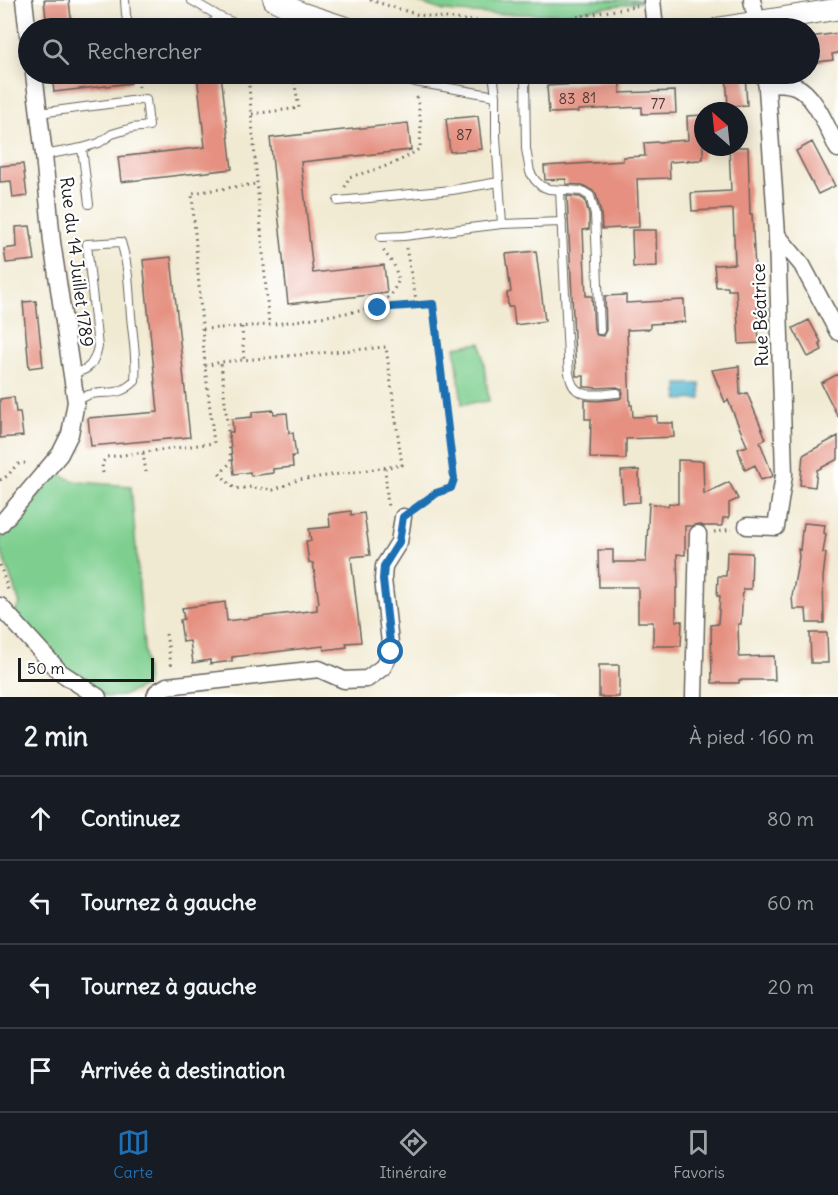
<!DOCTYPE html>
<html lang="fr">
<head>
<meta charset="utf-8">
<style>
  body { margin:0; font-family:Delius,sans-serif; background:#242831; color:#f1f3f6 }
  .compass { position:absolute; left:694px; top:102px; width:54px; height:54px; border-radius:50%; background:#171b24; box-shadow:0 3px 15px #0003; rotate:333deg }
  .scale { position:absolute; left:18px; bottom:15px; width:136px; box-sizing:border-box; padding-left:6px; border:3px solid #1c1c1c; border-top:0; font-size:16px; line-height:21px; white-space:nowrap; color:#1c1c1c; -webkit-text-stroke:4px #fff; paint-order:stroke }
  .stop { position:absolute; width:18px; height:18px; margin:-14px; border:4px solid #1f6fb2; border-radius:50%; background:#fff }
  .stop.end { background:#1f6fb2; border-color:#fff; box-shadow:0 2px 6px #0008 }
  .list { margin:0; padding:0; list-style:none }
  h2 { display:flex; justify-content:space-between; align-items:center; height:78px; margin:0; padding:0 24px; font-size:26px }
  h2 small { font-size:20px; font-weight:400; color:#9ea1a6 }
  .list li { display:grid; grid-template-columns:39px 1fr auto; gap:18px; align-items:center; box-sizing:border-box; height:84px; padding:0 24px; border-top:2px solid #363941 }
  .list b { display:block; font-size:22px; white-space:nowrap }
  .list em { font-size:20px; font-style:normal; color:#9ea1a6 }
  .icon { flex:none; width:33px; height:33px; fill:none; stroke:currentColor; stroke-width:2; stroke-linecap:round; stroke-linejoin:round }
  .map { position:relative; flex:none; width:838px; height:697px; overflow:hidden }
  .search { position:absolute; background:#171b24; box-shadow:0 3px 15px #0003; left:18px; right:18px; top:18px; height:66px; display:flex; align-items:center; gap:15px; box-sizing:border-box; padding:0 21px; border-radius:33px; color:#9ea1a6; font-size:22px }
  .sheet { height:414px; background:#171b24 }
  nav { display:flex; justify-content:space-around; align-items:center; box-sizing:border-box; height:84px; border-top:2px solid #363941; background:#171b24; font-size:16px; color:#9ea1a6 }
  nav a { display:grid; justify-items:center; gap:3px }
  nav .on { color:#1f6fb2 }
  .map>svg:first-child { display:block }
</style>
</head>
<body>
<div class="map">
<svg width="838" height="697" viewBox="0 0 838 697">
  <rect width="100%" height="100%" fill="#fff"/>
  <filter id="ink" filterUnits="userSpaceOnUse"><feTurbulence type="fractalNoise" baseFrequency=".0167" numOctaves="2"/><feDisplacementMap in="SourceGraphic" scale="12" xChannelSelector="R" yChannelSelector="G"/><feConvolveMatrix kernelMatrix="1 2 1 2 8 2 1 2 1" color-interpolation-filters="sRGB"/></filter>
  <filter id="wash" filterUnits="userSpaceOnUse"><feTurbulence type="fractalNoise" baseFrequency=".008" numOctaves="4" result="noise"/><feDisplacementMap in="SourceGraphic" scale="24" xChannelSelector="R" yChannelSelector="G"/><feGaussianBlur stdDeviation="1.35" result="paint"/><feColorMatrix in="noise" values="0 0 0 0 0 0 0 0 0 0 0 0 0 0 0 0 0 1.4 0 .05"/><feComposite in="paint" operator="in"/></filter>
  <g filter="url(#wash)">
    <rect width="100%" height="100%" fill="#f1ead2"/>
    <path fill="#7ecf8f" stroke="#4d7656" stroke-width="1.5" d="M411,0H652L563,14H487L444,11Z
      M481,343L489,401L462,404L455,347Z
      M57,474L78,482L131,486L147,685L122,696L106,697L64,669L14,613L20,604L0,548V539Z"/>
    <path fill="#51b6d0" stroke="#366976" stroke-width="1.5" d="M678,384H700L701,399L678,400Z"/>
    <g id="blocks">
      <path fill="#e59080" d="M44,0H69L72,28H47Z
        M838,33V53L832,54L833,60L810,63V37Z
        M52,74H130L131,83L54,92Z
        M197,74H221L232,169L121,182L118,157L205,147Z
        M726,74H745L747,105L728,106Z
        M620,81V93L675,91L676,113L642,114V107L578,110V112L549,113L547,86L577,84V83Z
        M703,115V159H701V160L669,162L670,178L637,179L639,227L602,229L601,213L596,194L593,191L583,185L566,184V179L545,180L544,166L623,161V157L645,156L644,143L688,140L687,116Z
        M478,116L482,149L450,152L446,119Z
        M408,123L411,150L301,162L313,273L384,265L387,293L288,304L270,138Z
        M812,142L835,186L818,194L796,151Z
        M729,147H748L750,214H752L759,343L739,344L736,290H728V287H716L714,265L735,264L733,209L692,211L691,193L731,191Z
        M23,164L27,196L13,198L11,181L0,182V166Z
        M567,196L580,197L585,200L589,215V229L583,230L586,296H592L594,330L597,335L603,336L606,330L605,296L626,295V303L684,300L685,322L650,324V329L627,330L630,405H632L633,417L657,416V423H673L674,437L626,439V459L590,458L591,419H585V400L597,401L618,399L621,398L623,393L622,389L617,387L597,388L586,387H584V376H576Z
        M30,226L35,260L6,263L4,249L17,247L16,227Z
        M632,230H656L657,266L633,267Z
        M536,251L545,321L515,325L513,307H508L507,293L511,292L506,254Z
        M171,257L190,437L91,446L88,418L158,412L143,260Z
        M36,301L43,366L29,368L23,302Z
        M809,320L821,342L819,343L822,350L808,357L793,328Z
        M739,366L740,395L747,393L766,439L760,442L773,476L761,480L755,465L745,470L738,449L747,446L728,400L725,402L712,370Z
        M838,374V417L821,383Z
        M14,397L16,412H20L23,436L0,438V399Z
        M273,410L274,414L287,413L289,433H293L296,456H292L293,467L273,469V473L251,476L250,472L234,474L229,432H233L232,419L252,417V412Z
        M838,436V459L817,470L815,487L800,485L803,455Z
        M678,460L703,461L704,494L729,482L738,499L729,503V518H723L722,526H704L698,524L692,526H685V555L677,554L678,588H676V621H682L681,646H653V622H638V587H599L598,550H613V562H646L649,503L668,506L669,503L678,504Z
        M639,470L640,502L623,503L621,471Z
        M351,511V515L364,513L370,555L351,557L361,642L346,643L347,647L324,650L323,646L232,657V661L210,664V660L193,663L190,641L183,642L180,620L184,619L182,608L225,602L227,621L317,610V604L319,603L313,563H309L306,541H311L309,529L330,527L329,514Z
        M804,523L825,525L824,533L826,534L823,553H826L823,577L824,623H807L806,609H793L792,596L799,557L798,549L800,550L802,530H803Z
        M727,552L752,553L751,589H743L741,624H738L739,657L774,656L775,680H739V683H712L711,625L718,624L720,596H717L718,576H726Z
        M810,633H827L828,663H811Z
        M599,665H619V697H599Z"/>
    </g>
  </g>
  <g filter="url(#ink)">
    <use href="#blocks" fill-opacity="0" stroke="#67645c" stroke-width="1.5"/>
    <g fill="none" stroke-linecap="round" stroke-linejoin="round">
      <g stroke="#67645c" stroke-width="10">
        <path id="service" d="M125,0L126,15L129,28
          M191,0L220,17L244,27V28
          M205,28L220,17
          M380,74L415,82L496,96
          M493,74L496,96V137L502,224
          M525,74L526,149L530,172L535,180L541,186L549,189L582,191L590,196L595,214L600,330
          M39,113L146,99L149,126L132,128L112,134L99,143L82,148L44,155
          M82,148L89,204
          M560,190L568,357C568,364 568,373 571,381C577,400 601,394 617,393
          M338,201L452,190L499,182
          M381,237L404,236L502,224L562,222
          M71,373C89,372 94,363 98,347L87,244L121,242C129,267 129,290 131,316C133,339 137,357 135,381C116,399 109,389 88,395C83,397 82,400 75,400"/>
      </g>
      <g stroke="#67645c" stroke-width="19">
        <path id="minor" d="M24,0L28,35
          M652,0L655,28
          M752,0L757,22
          M766,83C775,83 787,83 795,86C815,94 828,130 838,149
          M777,235L802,265L838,332
          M0,525L60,454L70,434L76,402L52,242L44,155L34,74
          M747,526L776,527L784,475L777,235L766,74
          M0,606L60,672L98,697
          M155,697L157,692L167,686L319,669L344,680L367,679L383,667L391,652L383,579L384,566L399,542L403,517
          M694,697L698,534"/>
      </g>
      <g stroke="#67645c" stroke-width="23">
        <path id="tertiary" d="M274,0L301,13L347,28
          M719,28L838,9"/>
      </g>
      <path stroke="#67645c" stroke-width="3" stroke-dasharray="1.5 4.5" stroke-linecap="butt" d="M370,0L419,15L473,21L523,22L571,18L637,6
        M137,74L139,87
        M248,74L269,325
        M252,114L299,108L293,74
        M345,187L349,177C374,170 400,164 420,148L421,124L417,96
        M406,248L417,305
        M379,307L392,293L399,280L394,265L383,250
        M242,327L244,361
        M203,329L269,325L378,308L433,304L454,479L451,488L436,493L416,507
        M205,366L221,362L386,347L402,465L298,480L273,490L252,487L235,489L220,474L231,462L221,362
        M143,453L146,472
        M385,468L388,509
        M103,473L102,463L107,457L214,443L205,366L192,193L256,184
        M0,480C14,475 13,459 29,464
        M714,532L732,529
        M0,565L8,590
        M166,634L172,669"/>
      <use href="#service" stroke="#fff" stroke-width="8"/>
      <use href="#minor" stroke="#fff" stroke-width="16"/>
      <use href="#tertiary" stroke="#fff" stroke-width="21"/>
    </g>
  </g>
  <g fill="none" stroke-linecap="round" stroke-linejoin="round" filter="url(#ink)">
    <path stroke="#1f6fb2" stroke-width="8" d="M378,308L433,304L454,479L451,488L436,493L403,517L399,542L384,566L383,579L391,652"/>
  </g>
  <g text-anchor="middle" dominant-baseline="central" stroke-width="4.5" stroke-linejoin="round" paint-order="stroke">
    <g font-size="15" fill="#4e3935">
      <text x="589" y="97">81</text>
      <text x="567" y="98">83</text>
      <text x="658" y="103">77</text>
      <text x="464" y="134">87</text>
    </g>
    <g font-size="18" fill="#1c1c1c" stroke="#fff">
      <text transform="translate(77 262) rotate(83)">Rue du 14 Juillet 1789</text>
      <text transform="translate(760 315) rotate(-92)">Rue Béatrice</text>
    </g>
  </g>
</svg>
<svg class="compass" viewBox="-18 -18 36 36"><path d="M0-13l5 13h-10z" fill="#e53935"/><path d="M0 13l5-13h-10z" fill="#9ea1a6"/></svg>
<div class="scale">50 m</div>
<div class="stop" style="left:391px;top:652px"></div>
<div class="stop end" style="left:378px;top:308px"></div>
<div class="search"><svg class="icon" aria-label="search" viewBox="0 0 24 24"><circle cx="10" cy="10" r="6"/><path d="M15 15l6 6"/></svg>Rechercher</div>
</div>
<section class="sheet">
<h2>2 min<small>À pied · 160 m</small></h2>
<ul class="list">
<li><svg class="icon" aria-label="ahead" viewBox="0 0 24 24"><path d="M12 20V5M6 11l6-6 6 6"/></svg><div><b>Continuez</b></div><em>80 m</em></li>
<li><svg class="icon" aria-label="left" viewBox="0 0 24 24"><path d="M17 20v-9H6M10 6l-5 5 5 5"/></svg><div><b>Tournez à gauche</b></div><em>60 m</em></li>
<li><svg class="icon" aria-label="left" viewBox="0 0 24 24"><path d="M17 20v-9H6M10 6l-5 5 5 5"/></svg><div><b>Tournez à gauche</b></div><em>20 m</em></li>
<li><svg class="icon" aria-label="arrive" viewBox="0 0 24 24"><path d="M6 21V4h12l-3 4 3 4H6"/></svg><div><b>Arrivée à destination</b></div></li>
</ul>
</section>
<nav>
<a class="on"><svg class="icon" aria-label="map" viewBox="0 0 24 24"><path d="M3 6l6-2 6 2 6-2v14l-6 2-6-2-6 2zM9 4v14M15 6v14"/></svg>Carte</a>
<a><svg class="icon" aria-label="directions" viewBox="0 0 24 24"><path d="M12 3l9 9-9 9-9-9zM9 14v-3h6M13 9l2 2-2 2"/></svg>Itinéraire</a>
<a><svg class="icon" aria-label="saved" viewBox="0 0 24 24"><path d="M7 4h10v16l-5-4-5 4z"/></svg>Favoris</a>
</nav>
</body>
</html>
